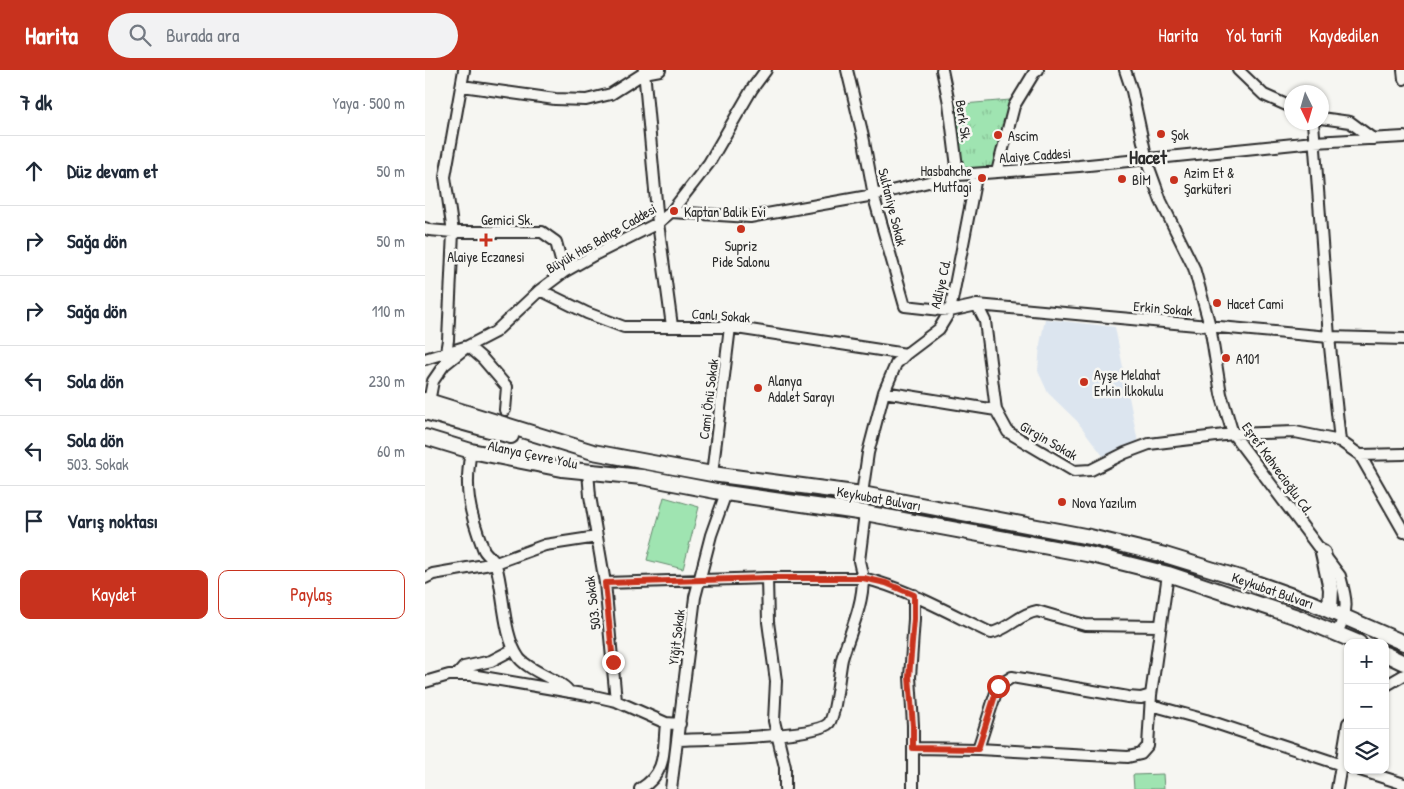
<!DOCTYPE html>
<html lang="tr">
<head>
<meta charset="utf-8">
<style>
  body { margin:0; font-family:"Patrick Hand",sans-serif; background:#f2f2f3; color:#1f2937 }
  .controls { position:absolute; right:15px; bottom:15px; display:grid; overflow:hidden; border-radius:10px; box-shadow:0 1px 4px #0004 }
  .controls button { width:45px; height:45px; display:grid; place-items:center; padding:0; border:0; border-bottom:1px solid #e0e1e3; background:#fff; color:#1f2937; font:25px sans-serif }
  .compass { position:absolute; left:859px; top:15px; width:45px; height:45px; border-radius:50%; background:#fff; box-shadow:0 1px 4px #0004; rotate:175deg }
  .stop { position:absolute; width:15px; height:15px; margin:-11px; border:4px solid #c8321e; border-radius:50%; background:#fff }
  .stop.end { background:#c8321e; border-color:#fff; box-shadow:0 1px 5px #0008 }
  .list { margin:0; padding:0; list-style:none }
  h2 { display:flex; justify-content:space-between; align-items:center; height:65px; margin:0; padding:0 20px; font-size:21px }
  h2 small { font-size:16px; font-weight:400; color:#747a83 }
  .list li { display:grid; grid-template-columns:32px 1fr auto; gap:15px; align-items:center; box-sizing:border-box; height:70px; padding:0 20px; border-top:1px solid #e0e1e3 }
  .list b { display:block; font-size:19px; white-space:nowrap }
  .list p { margin:0; font-size:16px; white-space:nowrap; color:#747a83 }
  .list em { font-size:16px; font-style:normal; color:#747a83 }
  .actions { display:flex; gap:10px; padding:15px 20px }
  .actions a { flex:1; padding:11px 0; border:1px solid #c8321e; border-radius:10px; text-align:center; font-size:18px; color:#c8321e }
  .actions .main { background:#c8321e; color:#fff }
  .icon { flex:none; width:28px; height:28px; fill:none; stroke:currentColor; stroke-width:2; stroke-linecap:round; stroke-linejoin:round }
  .map { position:relative; flex:none; width:979px; height:719px; overflow:hidden }
  header { display:flex; align-items:center; gap:30px; box-sizing:border-box; height:70px; padding:0 25px; background:#c8321e; color:#fff }
  header strong { font-size:24px }
  nav { display:flex; gap:28px; margin-inline-start:auto; font-size:18px }
  .search { width:350px; height:45px; background:#f2f2f3; display:flex; align-items:center; gap:12px; box-sizing:border-box; padding:0 18px; border-radius:28px; color:#747a83; font-size:19px }
  main { display:flex }
  aside { flex:1; background:#fff }
  .map>svg:first-child { display:block }
</style>
</head>
<body>
<header>
<strong>Harita</strong>
<div class="search"><svg class="icon" aria-label="search" viewBox="0 0 24 24"><circle cx="10" cy="10" r="6"/><path d="M15 15l6 6"/></svg>Burada ara</div>
<nav><a>Harita</a><a>Yol tarifi</a><a>Kaydedilen</a></nav>
</header>
<main>
<aside>
<h2>7 dk<small>Yaya · 500 m</small></h2>
<ul class="list">
<li><svg class="icon" aria-label="ahead" viewBox="0 0 24 24"><path d="M12 20V5M6 11l6-6 6 6"/></svg><div><b>Düz devam et</b></div><em>50 m</em></li>
<li><svg class="icon" aria-label="right" viewBox="0 0 24 24"><path d="M7 20v-9h11M14 6l5 5-5 5"/></svg><div><b>Sağa dön</b></div><em>50 m</em></li>
<li><svg class="icon" aria-label="right" viewBox="0 0 24 24"><path d="M7 20v-9h11M14 6l5 5-5 5"/></svg><div><b>Sağa dön</b></div><em>110 m</em></li>
<li><svg class="icon" aria-label="left" viewBox="0 0 24 24"><path d="M17 20v-9H6M10 6l-5 5 5 5"/></svg><div><b>Sola dön</b></div><em>230 m</em></li>
<li><svg class="icon" aria-label="left" viewBox="0 0 24 24"><path d="M17 20v-9H6M10 6l-5 5 5 5"/></svg><div><b>Sola dön</b><p>503. Sokak</p></div><em>60 m</em></li>
<li><svg class="icon" aria-label="arrive" viewBox="0 0 24 24"><path d="M6 21V4h12l-3 4 3 4H6"/></svg><div><b>Varış noktası</b></div></li>
</ul>
<div class="actions"><a class="main">Kaydet</a><a>Paylaş</a></div>
</aside>
<div class="map">
<svg width="979" height="719" viewBox="0 0 979 719">
  <defs>
    <pattern id="park-tufts" width="24" height="20" patternUnits="userSpaceOnUse" patternTransform="scale(1.25)"><rect width="24" height="20" fill="#9fe4b1"/><path d="M3 7l-1-3M5 7V3M7 7l1-3M15 17l-1-3M17 17v-4M19 17l1-3" fill="none" stroke="#89c498"/></pattern>
  </defs>
  <rect width="100%" height="100%" fill="#f6f6f2"/>
  <filter id="ink" filterUnits="userSpaceOnUse"><feTurbulence type="fractalNoise" baseFrequency=".02" numOctaves="2"/><feDisplacementMap in="SourceGraphic" scale="10" xChannelSelector="R" yChannelSelector="G"/><feConvolveMatrix kernelMatrix="1 2 1 2 8 2 1 2 1" color-interpolation-filters="sRGB"/></filter>
  <g filter="url(#ink)">
    <path fill="#dce5ef" d="M620,249L690,257L713,372L678,386L652,351L623,323L613,301L615,274Z"/>
    <path fill="#9fe4b1" stroke="#65886e" d="M239,427L274,437L258,499L222,490Z
      M738,704L739,719H709L708,705Z"/>
    <path fill="url(#park-tufts)" stroke="#65886e" d="M585,30L569,99L535,101L527,35Z"/>
    <g fill="none" stroke-linecap="round" stroke-linejoin="round">
      <g stroke="#2b2b2b" stroke-width="14">
        <path id="minor" d="M219,0L233,153L247,256
          M422,0L438,66L450,131L480,236L525,241L552,235L904,267L979,269
          M517,0L524,33L533,105
          M700,0L707,21L723,95L736,131L769,198L785,256L796,324L808,364L915,506C922,531 924,539 912,563
          M813,0L839,25L866,37
          M978,0L979,9
          M37,16L130,29L161,30L186,24L219,3L235,0
          M896,48L925,52L948,69
          M888,52L904,267L915,371
          M572,102L589,36L609,3L613,0
          M246,142L325,147L449,125L533,105L654,96L889,72L979,67
          M0,158L4,160L28,162H117L131,172L139,202
          M115,220L162,243L199,257H305L481,284
          M552,235L560,251L571,340L583,362L649,401L666,400L700,383L724,374L808,364L870,362L915,371L935,385L979,384
          M43,276L58,289L82,317L80,340
          M21,282L23,270L28,162L20,107L39,0
          M0,289L43,276L70,262L115,220L139,202L169,185L233,153L246,142L284,93L327,19L341,0
          M459,322L571,340
          M4,332L8,311L19,295L39,279
          M46,381C39,419 44,441 58,478C60,485 69,488 71,495C79,522 78,566 94,588C105,602 140,612 144,622
          M935,385L979,462
          M163,402L165,426L180,513L191,631
          M287,404L305,257
          M437,424L443,383L459,322L471,294L481,284L514,259L525,241L550,112V104
          M440,443L434,491L438,508C483,519 524,543 566,563C583,560 594,544 612,541L660,555L735,556
          M0,508L8,504L71,493L120,475L172,467
          M342,508L343,552L351,611L349,651L360,697V719
          M180,513L342,508H438C438,536 425,562 417,589C414,603 411,644 404,653C392,667 276,669 253,670
          M33,604L39,597L66,591L89,579
          M0,612L24,605H46L169,626L191,631L241,653L255,654
          M960,616L979,605
          M726,635L781,650L923,697
          M488,678L553,679L703,687L716,684L723,676L726,625
          M553,679L573,616L587,607L703,627L716,628L726,625L743,504
          M935,700L979,714
          M215,719C242,703 238,682 241,653
          M246,719L270,527L286,465L301,423
          M488,719V655L485,607L489,549V525
          M912,719L923,653"/>
      </g>
      <g stroke="#2b2b2b" stroke-width="18">
        <path id="highway" d="M0,330L168,382L287,404L437,424L665,467L740,485L828,512L887,533L979,573
          M0,342L86,366
          M0,367L46,381L137,399L217,407L301,423L440,443L667,485L743,504L872,547L934,573
          M898,483L906,519L905,540
          M960,584L979,593"/>
      </g>
      <use href="#minor" stroke="#f6f6f2" stroke-width="10"/>
      <use href="#highway" stroke="#f6f6f2" stroke-width="14"/>
    </g>
  </g>
  <g fill="none" stroke-linecap="round" stroke-linejoin="round" filter="url(#ink)">
    <path stroke="#c8321e" stroke-width="6" d="M188,592L180,513L342,508H438L461,513L489,525V549L484,607L488,656V678L553,679L573,616"/>
  </g>
  <g fill="#c8321e" stroke="#f6f6f2" stroke-width="2">
    <circle cx="736" cy="64" r="5"/>
    <circle cx="573" cy="65" r="5"/>
    <circle cx="557" cy="108" r="5"/>
    <circle cx="697" cy="109" r="5"/>
    <circle cx="749" cy="110" r="5"/>
    <circle cx="249" cy="141" r="5"/>
    <circle cx="316" cy="159" r="5"/>
    <path d="M58.5 162.5h5v5h5v5h-5v5h-5v-5h-5v-5h5z"/>
    <circle cx="792" cy="233" r="5"/>
    <circle cx="801" cy="288" r="5"/>
    <circle cx="659" cy="312" r="5"/>
    <circle cx="333" cy="318" r="5"/>
    <circle cx="637" cy="432" r="5"/>
  </g>
  <g text-anchor="middle" dominant-baseline="central" stroke-width="5" stroke-linejoin="round" paint-order="stroke">
    <g font-size="14" fill="#2b2b2b" stroke="#f6f6f2">
      <text transform="translate(539 51) rotate(82)">Berk Sk.</text>
      <text transform="translate(610 85) rotate(-4)">Alaiye Caddesi</text>
      <text transform="translate(468 137) rotate(76)">Sultaniye Sokak</text>
      <text x="82" y="149">Gemici Sk.</text>
      <text transform="translate(176 168) rotate(-30)">Büyük Has Bahçe Caddesi</text>
      <text transform="translate(515 214) rotate(-77)">Adliye Cd.</text>
      <text transform="translate(738 238) rotate(5)">Erkin Sokak</text>
      <text transform="translate(296 245) rotate(4)">Canlı Sokak</text>
      <text transform="translate(283 329) rotate(-83)">Cami Önü Sokak</text>
      <text transform="translate(624 370) rotate(30)">Girgin Sokak</text>
      <text transform="translate(108 384) rotate(12)">Alanya Çevre Yolu</text>
      <text transform="translate(853 398) rotate(54)">Eşref Kahvecioğlu Cd.</text>
      <text transform="translate(454 428) rotate(10)">Keykubat Bulvarı</text>
      <text transform="translate(848 520) rotate(19)">Keykubat Bulvarı</text>
      <text transform="translate(167 533) rotate(-97)">503. Sokak</text>
      <text transform="translate(251 567) rotate(-83)">Yiğit Sokak</text>
    </g>
    <g font-size="14" fill="#2b2b2b" stroke="#f6f6f2" text-anchor="start">
      <text x="746" y="64">Şok</text>
      <text x="583" y="65">Ascim</text>
      <text x="547" y="100" text-anchor="end">Hasbahche<tspan x="547" dy="16">Mutfagi</tspan></text>
      <text x="759" y="102">Azim Et &amp;<tspan x="759" dy="16">Şarküteri</tspan></text>
      <text x="707" y="109">BİM</text>
      <text x="259" y="141">Kaptan Balik Evi</text>
      <text x="316" y="175" text-anchor="middle">Supriz<tspan x="316" dy="16">Pide Salonu</tspan></text>
      <text x="61" y="186" text-anchor="middle">Alaiye Eczanesi</text>
      <text x="802" y="233">Hacet Cami</text>
      <text x="811" y="288">A101</text>
      <text x="669" y="304">Ayşe Melahat<tspan x="669" dy="16">Erkin İlkokulu</tspan></text>
      <text x="343" y="310">Alanya<tspan x="343" dy="16">Adalet Sarayı</tspan></text>
      <text x="647" y="432">Nova Yazılım</text>
    </g>
    <g font-size="19" font-weight="bold" fill="#2b2b2b" stroke="#f6f6f2">
      <text x="723" y="87">Hacet</text>
    </g>
  </g>
</svg>
<div class="controls">
<button>+</button>
<button>−</button>
<button><svg class="icon" aria-label="layers" viewBox="0 0 24 24"><path d="M12 4l9 5-9 5-9-5zM3 14l9 5 9-5"/></svg></button>
</div>
<svg class="compass" viewBox="-18 -18 36 36"><path d="M0-13l5 13h-10z" fill="#e53935"/><path d="M0 13l5-13h-10z" fill="#747a83"/></svg>
<div class="stop" style="left:573px;top:616px"></div>
<div class="stop end" style="left:188px;top:592px"></div>
</div>
</main>
</body>
</html>
